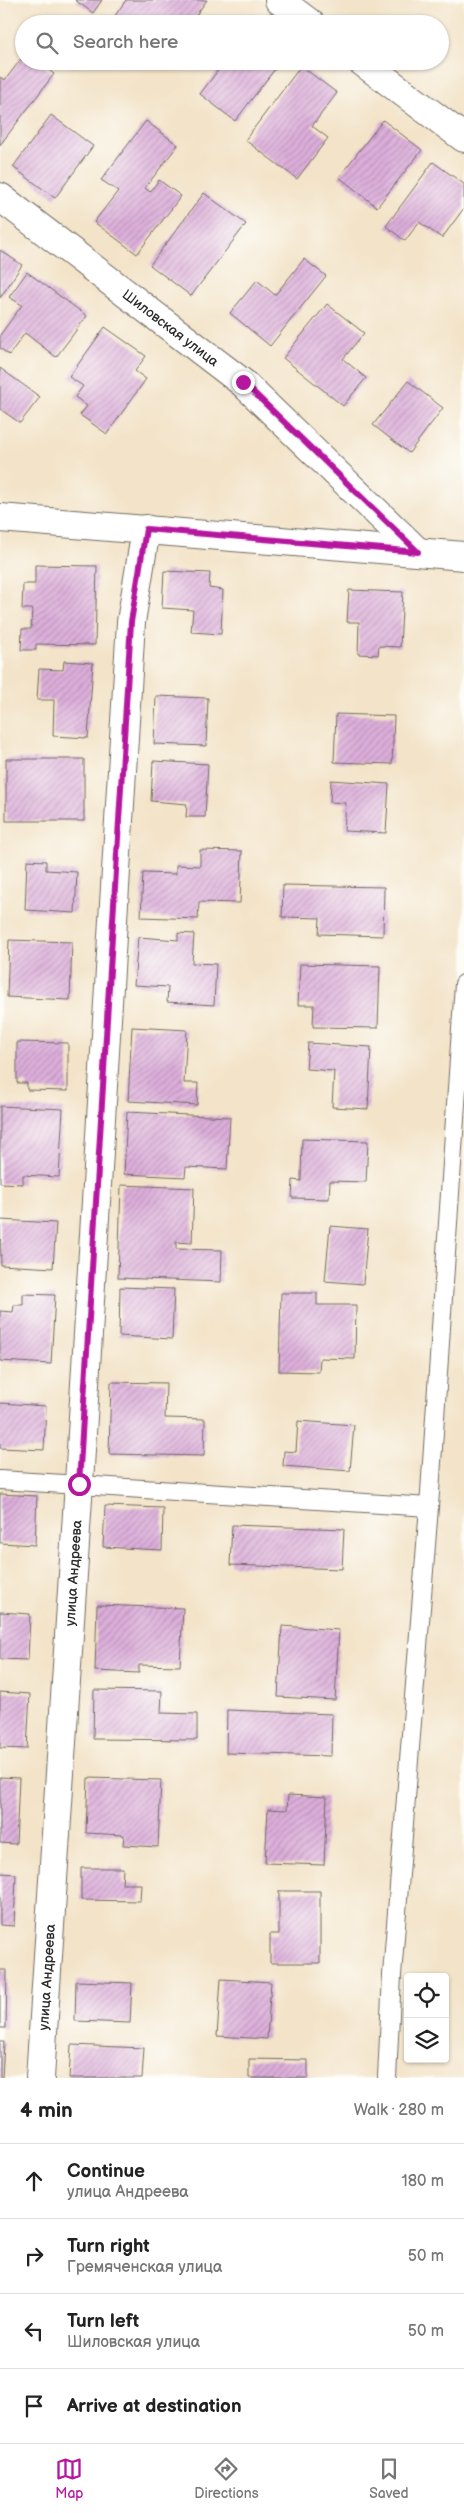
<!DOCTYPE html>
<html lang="en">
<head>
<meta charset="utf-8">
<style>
  body { margin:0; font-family:"Balsamiq Sans",sans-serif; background:#f6f6f6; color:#222 }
  .controls { position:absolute; right:15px; bottom:15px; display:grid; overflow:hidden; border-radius:5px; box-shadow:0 1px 4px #0004 }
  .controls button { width:45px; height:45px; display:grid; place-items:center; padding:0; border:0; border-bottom:1px solid #e0e0e0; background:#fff; color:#222; font:25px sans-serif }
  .stop { position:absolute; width:15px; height:15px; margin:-11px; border:4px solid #b5179e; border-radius:50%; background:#fff }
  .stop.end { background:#b5179e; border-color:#fff; box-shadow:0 1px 5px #0008 }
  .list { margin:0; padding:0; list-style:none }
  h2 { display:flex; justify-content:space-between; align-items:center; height:65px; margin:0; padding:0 20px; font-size:21px }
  h2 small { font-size:16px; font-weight:400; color:#767676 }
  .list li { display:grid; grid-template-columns:32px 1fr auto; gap:15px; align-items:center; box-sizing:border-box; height:75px; padding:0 20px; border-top:1px solid #e0e0e0 }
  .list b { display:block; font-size:19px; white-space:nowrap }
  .list p { margin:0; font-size:16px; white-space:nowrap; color:#767676 }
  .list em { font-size:16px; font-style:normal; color:#767676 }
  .icon { flex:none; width:28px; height:28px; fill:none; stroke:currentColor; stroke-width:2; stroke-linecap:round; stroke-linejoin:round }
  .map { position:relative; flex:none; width:464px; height:2078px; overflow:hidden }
  .search { position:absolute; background:#fff; box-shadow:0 1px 4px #0004; left:15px; right:15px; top:15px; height:55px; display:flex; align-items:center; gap:12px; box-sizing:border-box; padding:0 18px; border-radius:28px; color:#767676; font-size:19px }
  .sheet { height:365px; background:#fff }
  nav { display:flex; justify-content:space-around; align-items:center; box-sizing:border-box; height:70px; border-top:1px solid #e0e0e0; background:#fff; font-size:14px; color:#767676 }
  nav a { display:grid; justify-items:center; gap:2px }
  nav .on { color:#b5179e }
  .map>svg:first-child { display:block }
</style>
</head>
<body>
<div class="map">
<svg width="464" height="2078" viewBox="0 0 464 2078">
  <defs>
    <pattern id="building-hatch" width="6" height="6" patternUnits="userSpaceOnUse" patternTransform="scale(1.25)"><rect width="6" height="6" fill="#ddafdb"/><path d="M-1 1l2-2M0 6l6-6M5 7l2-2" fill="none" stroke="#b38fb2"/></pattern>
  </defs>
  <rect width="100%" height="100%" fill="#fdfcf7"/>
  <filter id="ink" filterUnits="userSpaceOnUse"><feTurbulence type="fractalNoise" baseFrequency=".02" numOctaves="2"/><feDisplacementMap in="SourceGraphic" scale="10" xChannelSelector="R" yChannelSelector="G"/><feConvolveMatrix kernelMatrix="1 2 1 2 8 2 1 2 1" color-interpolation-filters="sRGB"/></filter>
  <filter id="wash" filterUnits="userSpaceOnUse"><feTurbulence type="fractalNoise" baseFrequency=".0096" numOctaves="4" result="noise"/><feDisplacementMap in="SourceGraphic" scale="20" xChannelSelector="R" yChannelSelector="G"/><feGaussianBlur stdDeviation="1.12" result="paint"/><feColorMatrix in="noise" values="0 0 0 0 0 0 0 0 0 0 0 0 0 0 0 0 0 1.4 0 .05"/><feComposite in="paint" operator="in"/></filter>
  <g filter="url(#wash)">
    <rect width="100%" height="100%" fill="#f3e3c8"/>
    <g id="blocks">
      <path fill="url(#building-hatch)" d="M75,0H102L93,13Z
        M126,0H207L194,18L199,21L197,24H117L112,20Z
        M24,55V61H37L54,74L0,145V77L5,80Z
        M156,61H171L166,68Z
        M225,61H281L235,121L200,94Z
        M301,66L337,93L312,126L328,138L297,179L245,140Z
        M51,115L93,146L55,198L13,167Z
        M383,120L422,150L377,207L339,177Z
        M146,121L178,145L145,188L150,192L159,180L181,196L137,254L94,222L118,191L101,180Z
        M433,162L464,184V208L442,238L419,222L405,241L386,226Z
        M204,193L246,224L191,296L150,265Z
        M0,250L22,265L0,298Z
        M304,259L326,276L270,346L230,313L257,280L275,295Z
        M27,272L87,316L56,357L25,333L9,355L0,348V335L22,305L9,297Z
        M327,304L364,333L343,359L366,378L343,406L283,358Z
        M105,327L146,356L135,371L146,379L107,434L80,415L87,406L75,397L83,386L69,377Z
        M0,368L40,397L20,423L0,409Z
        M408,381L443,408L409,453L373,425Z
        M35,565L97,566L95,645L36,644V650H21L22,629H31L32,609H22L23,584H35Z
        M164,571L210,573L209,588L223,590L221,634L191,632L193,610L162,608Z
        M349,590L403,592L400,647L379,646L378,655L358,654L359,622H347Z
        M64,661L93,663L88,738L53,736L54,700H37L39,669L63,670Z
        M156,696L208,698L206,746L154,744Z
        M336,714L394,716L392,764L334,762Z
        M6,759H84V821H6Z
        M153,761L208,764L205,817H186L187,804L151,801Z
        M331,780L389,784L386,833L344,831L346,803L330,802Z
        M200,850L242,851L240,903L199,902L198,919L141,917L143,873L176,874V865L200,866Z
        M27,860L46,861V870L77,872L75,913L25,910Z
        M283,885L384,887L383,936L319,934L320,918L282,917Z
        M178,933L194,934L192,963L216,964L214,1005L167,1002L168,987L134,985L138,937L178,940Z
        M9,940L72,942L70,1000L7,997Z
        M300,964L380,966L378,1028L313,1027L314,1005H298Z
        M132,1027L187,1030L184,1083H198L197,1105L128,1101Z
        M17,1042L68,1043V1091L27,1090V1083H17Z
        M308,1043L371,1047L368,1109L332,1107L334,1071L306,1069Z
        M0,1106L63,1109L59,1177L23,1175V1184L0,1183Z
        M127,1112L230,1117L227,1169L186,1167L185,1177L124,1174Z
        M302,1139L368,1141L366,1182L330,1181L329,1199L292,1198L293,1180L301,1181Z
        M121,1185L194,1188L192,1243L176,1242V1249L222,1250L221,1282L118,1278Z
        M0,1220L56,1223L53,1268L1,1265Z
        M330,1226L368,1229L363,1284L325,1281Z
        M120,1287L174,1289L172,1339L119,1336Z
        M281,1293H317V1305H356L355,1359L320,1358L319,1372L279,1371Z
        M23,1294L55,1295L51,1364L0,1361V1311L13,1312L14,1305H23Z
        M111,1382L166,1383L165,1418L205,1419L204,1456L109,1454Z
        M0,1403L46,1406L44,1450L0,1448Z
        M298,1421L354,1425L350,1471L283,1466L284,1451L296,1452Z
        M0,1494L37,1496L35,1545L0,1543Z
        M105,1506L163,1508L162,1550L103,1547Z
        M232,1525L344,1529L342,1569L230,1565Z
        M97,1605L183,1608L180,1666L139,1665V1673L95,1671Z
        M0,1612L30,1614L28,1660L0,1659Z
        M282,1626L339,1630L335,1700L278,1697Z
        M94,1690L162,1691L161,1713L197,1714V1740L93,1739Z
        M0,1692L30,1694L27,1749L0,1748Z
        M227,1710L332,1714L331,1756L226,1753Z
        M0,1777L19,1778L16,1844L0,1843Z
        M88,1778L161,1780L158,1847L123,1845L124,1835L86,1833Z
        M288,1795L327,1797L324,1865L265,1863L268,1809L287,1810Z
        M81,1868H123L122,1884H141L140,1901L81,1900Z
        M0,1873L16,1874L14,1926L0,1925Z
        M279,1891H320V1963H270V1934H279Z
        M0,1970H7L6,2028H0Z
        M221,1979L271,1982L267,2039L217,2036Z
        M76,1981L132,1983L130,2023L75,2021Z
        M0,2042H4L2,2078H0Z
        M71,2045L144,2048L142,2078H69Z
        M249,2059L308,2060V2078H249Z"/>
    </g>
  </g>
  <g filter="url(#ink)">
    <use href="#blocks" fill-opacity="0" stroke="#716b62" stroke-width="1"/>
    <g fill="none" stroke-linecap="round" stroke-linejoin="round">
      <g stroke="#716b62" stroke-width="20">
        <path id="lane" d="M0,1480L429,1507
          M387,2078L392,1975L429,1507L464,984"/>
      </g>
      <g stroke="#716b62" stroke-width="30">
        <g id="street">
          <path d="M279,0L311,24"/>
          <path d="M361,61L464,138"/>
          <path id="s1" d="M0,197L243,383L418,552"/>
          <path d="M0,518L464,556"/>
          <path id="s2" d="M40,2078L79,1483L131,622L146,529"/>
        </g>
      </g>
      <use href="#lane" stroke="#fff" stroke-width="18"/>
      <use href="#street" stroke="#fff" stroke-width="28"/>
    </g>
  </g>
  <g fill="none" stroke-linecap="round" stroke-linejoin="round" filter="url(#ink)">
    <path stroke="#b5179e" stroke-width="6" d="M79,1484L131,622L146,529L418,552L243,382"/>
  </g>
  <g text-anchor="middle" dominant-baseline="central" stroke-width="4" stroke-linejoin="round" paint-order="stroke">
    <g font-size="14" fill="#2b2b2b" stroke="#fdfcf7">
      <text stroke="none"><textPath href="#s1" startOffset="215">Шиловская улица</textPath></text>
      <text stroke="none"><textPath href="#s2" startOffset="506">улица Андреева</textPath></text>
      <text stroke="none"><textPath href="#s2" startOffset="101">улица Андреева</textPath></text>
    </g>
  </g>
</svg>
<div class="controls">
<button><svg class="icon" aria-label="locate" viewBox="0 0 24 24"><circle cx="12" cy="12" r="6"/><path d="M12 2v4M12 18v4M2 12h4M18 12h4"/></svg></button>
<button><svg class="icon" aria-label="layers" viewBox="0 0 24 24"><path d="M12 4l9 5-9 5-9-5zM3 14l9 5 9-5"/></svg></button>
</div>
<div class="stop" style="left:79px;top:1484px"></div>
<div class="stop end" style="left:243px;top:382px"></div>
<div class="search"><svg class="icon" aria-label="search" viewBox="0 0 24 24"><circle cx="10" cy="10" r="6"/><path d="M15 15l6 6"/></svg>Search here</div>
</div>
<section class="sheet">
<h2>4 min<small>Walk · 280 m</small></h2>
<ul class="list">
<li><svg class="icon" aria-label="ahead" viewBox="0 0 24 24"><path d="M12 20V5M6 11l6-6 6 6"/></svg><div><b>Continue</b><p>улица Андреева</p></div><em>180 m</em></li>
<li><svg class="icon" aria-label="right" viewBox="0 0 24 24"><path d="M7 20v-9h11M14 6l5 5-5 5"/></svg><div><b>Turn right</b><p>Гремяченская улица</p></div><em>50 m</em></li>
<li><svg class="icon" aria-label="left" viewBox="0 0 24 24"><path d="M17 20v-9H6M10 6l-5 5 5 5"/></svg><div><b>Turn left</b><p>Шиловская улица</p></div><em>50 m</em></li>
<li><svg class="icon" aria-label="arrive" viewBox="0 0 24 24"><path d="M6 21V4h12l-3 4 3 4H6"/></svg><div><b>Arrive at destination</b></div></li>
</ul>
</section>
<nav>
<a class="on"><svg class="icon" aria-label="map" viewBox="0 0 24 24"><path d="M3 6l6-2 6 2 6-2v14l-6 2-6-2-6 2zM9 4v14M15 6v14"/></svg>Map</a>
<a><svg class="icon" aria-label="directions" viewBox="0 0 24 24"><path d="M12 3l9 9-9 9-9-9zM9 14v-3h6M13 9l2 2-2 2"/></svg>Directions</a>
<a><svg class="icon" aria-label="saved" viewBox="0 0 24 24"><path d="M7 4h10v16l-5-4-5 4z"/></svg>Saved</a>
</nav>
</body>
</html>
